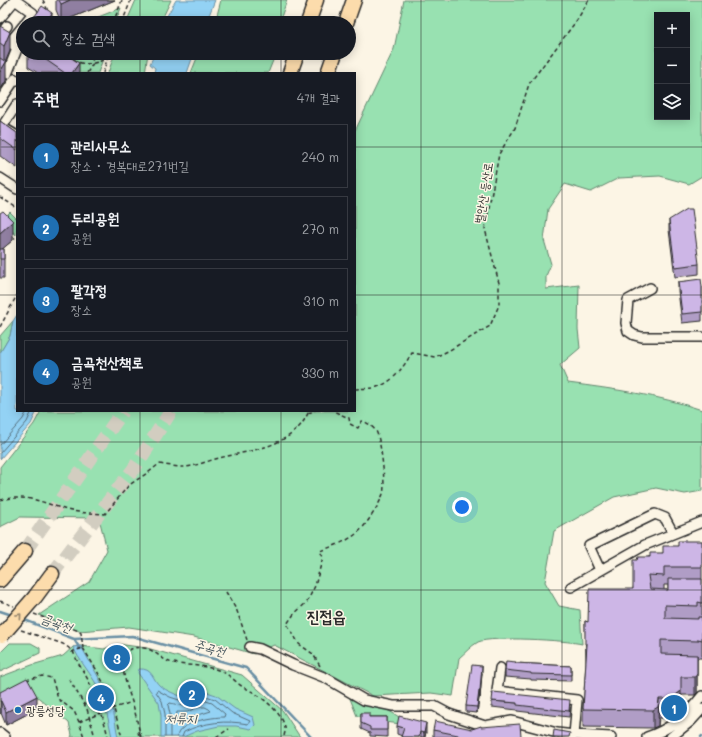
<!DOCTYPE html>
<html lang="ko">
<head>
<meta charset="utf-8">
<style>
  body { margin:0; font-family:Mali,"Poor Story",sans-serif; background:#20242c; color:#f1f3f6 }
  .controls { position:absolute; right:12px; top:12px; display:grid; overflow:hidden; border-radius:0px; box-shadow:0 2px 10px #0003 }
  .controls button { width:36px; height:36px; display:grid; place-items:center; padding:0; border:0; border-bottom:1px solid #363941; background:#171b24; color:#f1f3f6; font:20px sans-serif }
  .you { position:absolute; left:462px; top:507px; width:14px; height:14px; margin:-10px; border:3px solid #fff; border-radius:50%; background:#1a73e8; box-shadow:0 0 0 6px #1a73e833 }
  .badge { display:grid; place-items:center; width:26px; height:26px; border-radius:50%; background:#1f6fb2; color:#fff; font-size:13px; font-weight:700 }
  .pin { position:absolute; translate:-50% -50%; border:2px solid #fff; box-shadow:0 1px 4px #0006 }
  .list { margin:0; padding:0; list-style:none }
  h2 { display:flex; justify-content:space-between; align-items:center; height:52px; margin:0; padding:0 16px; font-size:17px }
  h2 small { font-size:13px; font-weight:400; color:#9ea1a6 }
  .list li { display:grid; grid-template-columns:26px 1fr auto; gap:12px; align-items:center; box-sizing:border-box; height:64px; margin:0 8px 8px; padding:0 8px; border:1px solid #363941; border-radius:0px }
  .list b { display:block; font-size:15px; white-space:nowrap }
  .list p { margin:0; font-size:13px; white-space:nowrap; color:#9ea1a6 }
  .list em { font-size:13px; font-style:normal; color:#9ea1a6 }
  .icon { flex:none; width:22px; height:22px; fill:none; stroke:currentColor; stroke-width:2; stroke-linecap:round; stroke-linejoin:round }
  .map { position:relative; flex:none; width:702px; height:737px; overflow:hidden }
  .search { position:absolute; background:#171b24; box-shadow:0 2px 10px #0003; left:16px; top:16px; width:340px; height:44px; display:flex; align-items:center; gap:10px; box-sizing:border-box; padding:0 14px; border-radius:22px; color:#9ea1a6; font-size:15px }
  .panel { position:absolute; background:#171b24; box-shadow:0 2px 10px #0003; left:16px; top:72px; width:340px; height:340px; border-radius:0px }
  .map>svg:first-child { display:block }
</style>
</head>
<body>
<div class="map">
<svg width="702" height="737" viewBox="0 0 702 737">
  <rect width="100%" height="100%" fill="#fcf5e5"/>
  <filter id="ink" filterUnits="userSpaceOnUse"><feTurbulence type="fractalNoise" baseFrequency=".025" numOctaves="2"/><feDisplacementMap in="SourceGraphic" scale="8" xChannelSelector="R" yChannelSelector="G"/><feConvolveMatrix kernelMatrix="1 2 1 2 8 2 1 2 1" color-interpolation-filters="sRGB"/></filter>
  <g filter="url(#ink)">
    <path fill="#98e1b1" stroke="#62866e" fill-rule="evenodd" d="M136,0H171L160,23H126Z
      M221,0H287L279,23H215Z
      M404,0H702V176L689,184L660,176L619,178L591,192L565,184L548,209L544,240L551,264L546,276V289L579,285L578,329L580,348L560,365L568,383C614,389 658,395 702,410V491L685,494L656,488L614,497L554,531L545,582L559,606L580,610L582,644C565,640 492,636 478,642C471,646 465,653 459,658L453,696L431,693L373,696L274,645L254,654L194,637L129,627L79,631L39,615L89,582L107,550L99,518L20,517L0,527V467L34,424L41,411H355V131L394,49ZM657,15H687V117H657Z
      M121,8L115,23H83Z
      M67,53H105L98,73H76Z
      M115,53H148L145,73H108Z
      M199,53H276L268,73H191Z
      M10,212L17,219L16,235L2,220Z
      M13,321L10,336L0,353V336Z
      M10,643H31L40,648V653L0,672V653Z
      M117,644L147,648L242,675L283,711L300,737H71L72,735L69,723L28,689L0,702V677L32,665L63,656L73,647L81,646L104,649Z
      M349,696C371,704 391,708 409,725L377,721L370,717L357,716Z"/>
    <path fill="#93d2f4" stroke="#698fa4" d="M176,0H215L206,23H163Z
      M155,53H194L187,73H154L155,68L150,64Z
      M17,315V411H37L31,424L0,459V353L10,336L13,321Z
      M81,646C92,667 106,687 113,710C115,718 116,728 118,737H112C108,719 105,698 95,682C88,670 79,660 73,647Z
      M139,669C153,668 152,679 160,686C167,691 175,694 183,697L195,693L207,692L216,695L235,709L253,717L255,725L251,729L236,726H219L197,731L183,737H161V715L159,703L138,673Z"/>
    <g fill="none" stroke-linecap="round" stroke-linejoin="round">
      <path stroke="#556e7b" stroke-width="1" d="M0,445L23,419L27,411
        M0,453L27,422L32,411
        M198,707H205L209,709L211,711L192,717L179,723L176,722L177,712H187Z
        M165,737V714L162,701L156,692L157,690L170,697L182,701L196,696H206L215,699L232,713L250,721L248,724C226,720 204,722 184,732L182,737
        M170,737V714L168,705L170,703L184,706L197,701H206L212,703L225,714L224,717C212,717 178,722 177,737"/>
      <path stroke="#698fa4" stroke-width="2.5" d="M0,611L12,615
        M22,619L74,639L80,649
        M74,639L132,636L246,668L311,737
        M701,737L702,736"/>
      <path stroke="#d2cdc0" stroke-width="14" stroke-dasharray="14 7" stroke-linecap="butt" d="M25,551L123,411
        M52,574L133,470L171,411"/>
      <g stroke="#2b2b2b" stroke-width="12">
        <path id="minor" d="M0,18L15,0L33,13L25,23
          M0,33L7,38L17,49L7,74
          M1,34L7,26
          M10,42L23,26
          M0,101L15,79L17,80
          M17,104L2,127L17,136
          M0,178L17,189
          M650,288L628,300L626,323L628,331L634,335L642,337H702
          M600,570L589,546L655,514L665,518L673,533
          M571,587L645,545L702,522
          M250,647L260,649L293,665L326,678L364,700L393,706H434L449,714L485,726L512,721L557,733L574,735L611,737
          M500,668L497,691L577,700L574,735
          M0,733L5,737
          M647,737C669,730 688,714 702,696
          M671,737L691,721L702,709"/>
      </g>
      <g stroke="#2b2b2b" stroke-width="17">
        <path id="highway" d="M308,23L316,0
          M346,23L354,0
          M290,73L297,53
          M328,73L335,53
          M0,580L25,551
          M35,597L52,574"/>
      </g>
      <path stroke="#2b2b2b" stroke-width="1.5" stroke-dasharray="4 3" stroke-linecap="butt" d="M43,0L48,11
        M113,23L122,0
        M122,23L131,0
        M69,53C78,68 94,65 107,58
        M87,73L93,63L91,53
        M103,73L109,53
        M0,197L17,208
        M12,236L17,240
        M0,327L17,295
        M355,389C362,388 371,389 377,387C394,382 403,367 412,353L435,357L448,351L490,326L499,305V283L485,229L499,154L515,128L529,84L577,20L589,0
        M308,413L315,411
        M0,500C28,494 41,502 67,510C79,513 93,513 105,514L129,485L149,472L159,464C166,465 175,467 183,467C194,467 207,461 219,458C252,450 294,447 309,411
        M226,592L237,611L247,640
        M0,601L14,606
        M34,614L79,631L81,633L83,648
        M21,630L63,644L69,648L71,652L83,648
        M83,648L96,669L110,695L122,737
        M73,651C77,663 85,673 90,684C98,701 104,719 108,737
        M320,666L313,654L299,644L287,624L294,614L307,602L315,586L323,557L320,551C336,545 353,540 364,526C371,517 379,505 383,494C386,486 381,439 376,431C373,427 367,422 362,421L358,428L350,424L349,418L333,411
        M69,679L87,709L95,737
        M26,680L42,676L52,678L58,699L74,711L79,722L84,737
        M79,722L114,708L132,702
        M138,731L139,737
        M141,737C138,726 136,715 133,705C128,688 108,643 144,648C156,650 162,661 173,663C188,666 204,665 218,670C227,673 233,679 240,685C245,688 251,691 256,694C267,701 283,715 285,728C286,731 284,734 284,737
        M216,737L229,729"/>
      <use href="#minor" stroke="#fcf5e5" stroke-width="9"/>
      <use href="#highway" stroke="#fcdcac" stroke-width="14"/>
      <g stroke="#2b2b2b" stroke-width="17" stroke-linecap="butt">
        <path id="highway-bridge" d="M2,635L35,597"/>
      </g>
      <use href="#highway-bridge" stroke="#fcdcac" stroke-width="14"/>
    </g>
    <path fill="#b09dc6" stroke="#2b2b2b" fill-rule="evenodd" d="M56,0H115L61,22L56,10Z
      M0,26L10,51L5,62L6,81L0,90Z
      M28,53H64L79,73H38L28,67Z
      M0,121L17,133V168L0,156Z
      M0,213L13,240L2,249H4V278H0Z
      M669,220L699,264V274L675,277L669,230Z
      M678,282L702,287V321L682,323L678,291Z
      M702,541V658H698L697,659V693L695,695H681V710L671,718H659L658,726L653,728L583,727V709L586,662L585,621L588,622L633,589L637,560L663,553L678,546ZM664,585H668V590H664Z
      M113,654L122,656L121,661L118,662L114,660Z
      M515,663L571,666V681L531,680V679L505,677V670Z
      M482,673L480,698H479L477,713L466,712V706Z
      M0,692L37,709L6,725L1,713Z
      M492,701L570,707L569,717L517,711V710L492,707Z
      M361,713L369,717H387V737L370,736V733L361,729Z
      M397,726L426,732L425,737H401L402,736L397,734Z
      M481,727L521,737H433V730L472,729Z"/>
    <path fill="#907fa1" stroke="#2b2b2b" d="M70,0H115L61,22V4Z
      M52,13V23H46Z
      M10,32V51L4,65V46Z
      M6,62V81L0,90V72Z
      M79,63V73H72Z
      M13,221V240L0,251V233Z
      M122,653V656L121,661L118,662V659Z
      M697,655V693L695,695V677Z
      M482,666V673L480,698V691Z
      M479,691V698L477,713V707Z
      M681,691V710L671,718V699Z
      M37,696V709L6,725V712Z
      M659,699L658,726L653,728V710Z
      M0,701H1V713L0,714Z
      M426,723V732L425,737H424V733Z"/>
    <path fill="#cdb6e6" stroke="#2b2b2b" d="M59,0H70L61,4Z
      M42,6L52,13L46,23H30Z
      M0,26L10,32L4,46L0,43Z
      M36,53H64L79,63L72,73H65Z
      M0,58L6,62L0,72Z
      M0,121L17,133V150L0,138Z
      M687,209H692L699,264L675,267L669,220Z
      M3,211L13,221L0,233V213Z
      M0,249H4V259H0Z
      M701,279L702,287V312L682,314L678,282Z
      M678,541H702V567H664V576L648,575L650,589L668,590V579H702V603L698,602V606L665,605V618L698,619V617H702V640L698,639V641L661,640V654L697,655V674L695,677H681V691L671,699H659L658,707L653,710L583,709L587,644H585V621L588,622L589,589H633V560H637L638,557H650V553H663V546H678Z
      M112.5 654a4.5 4.5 0 1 1 9 0a4.5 4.5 0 1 1-9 0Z
      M506,661L516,662L515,663L571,666V675L531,674V673L505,670Z
      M472,665L482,666L480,691H479L477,707L466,706Z
      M27,678L37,696L6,712L1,701H0V692Z
      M493,692L570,700L569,711L517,705V703L492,701Z
      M361,713H369V717H387V730H370V727L361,723Z
      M399,716L426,723L424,733L420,732L419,737H401L404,728L397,726Z
      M435,721L472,729L481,726V727L520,724L521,737H459L458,735L433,730Z
      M554,730L570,733L569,737H553Z"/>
    <defs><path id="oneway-chevron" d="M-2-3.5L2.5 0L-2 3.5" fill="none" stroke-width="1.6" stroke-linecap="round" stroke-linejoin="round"/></defs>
    <use stroke="#94846c" href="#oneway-chevron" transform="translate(19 616) rotate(-49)"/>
  </g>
  <path fill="none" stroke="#2b2b2b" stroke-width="1" stroke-opacity="0.55" d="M140,0V23M281,0V23M421,0V737M562,0V737M140,53V73M281,53V73M0,147H17M355,147H702M0,295H17M355,295H702M140,411V737M281,411V737M0,442H702M0,590H702"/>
  <circle fill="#1f6fb2" stroke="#fcf5e5" stroke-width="1.5" cx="18" cy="710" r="4"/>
  <g text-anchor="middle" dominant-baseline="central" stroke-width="3" stroke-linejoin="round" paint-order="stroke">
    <g font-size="12" fill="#2b2b2b" stroke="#fcf5e5">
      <text transform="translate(483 193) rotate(-81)">벌안산 등산로</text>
    </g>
    <g font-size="12" fill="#2b2b2b" stroke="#fcf5e5" text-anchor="start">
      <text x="26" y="710">광릉성당</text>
    </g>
    <g font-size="13" font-style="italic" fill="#45555d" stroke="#fcf5e5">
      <text transform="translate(57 622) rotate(21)">금곡천</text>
      <text transform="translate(210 647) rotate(15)">주곡천</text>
      <text x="181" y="717">저류지</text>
    </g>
    <g font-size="16" font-weight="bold" fill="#2b2b2b" stroke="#fcf5e5">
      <text x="326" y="615">진접읍</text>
    </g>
  </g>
</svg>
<div class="controls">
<button>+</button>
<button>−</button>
<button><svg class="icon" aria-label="layers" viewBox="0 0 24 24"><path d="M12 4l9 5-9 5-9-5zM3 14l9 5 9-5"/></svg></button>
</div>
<div class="you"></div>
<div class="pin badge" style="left:674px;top:708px">1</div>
<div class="pin badge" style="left:192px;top:694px">2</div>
<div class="pin badge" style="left:117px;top:658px">3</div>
<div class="pin badge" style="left:101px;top:698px">4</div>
<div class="search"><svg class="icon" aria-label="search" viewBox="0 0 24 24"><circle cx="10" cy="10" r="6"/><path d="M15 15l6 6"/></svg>장소 검색</div>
<section class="panel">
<h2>주변<small>4개 결과</small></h2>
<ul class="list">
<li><span class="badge">1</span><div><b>관리사무소</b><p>장소 · 경복대로271번길</p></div><em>240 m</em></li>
<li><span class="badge">2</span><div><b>두리공원</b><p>공원</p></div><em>270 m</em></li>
<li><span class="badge">3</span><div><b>팔각정</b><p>장소</p></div><em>310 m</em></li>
<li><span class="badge">4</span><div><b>금곡천산책로</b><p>공원</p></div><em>330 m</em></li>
</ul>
</section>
</div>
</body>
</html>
